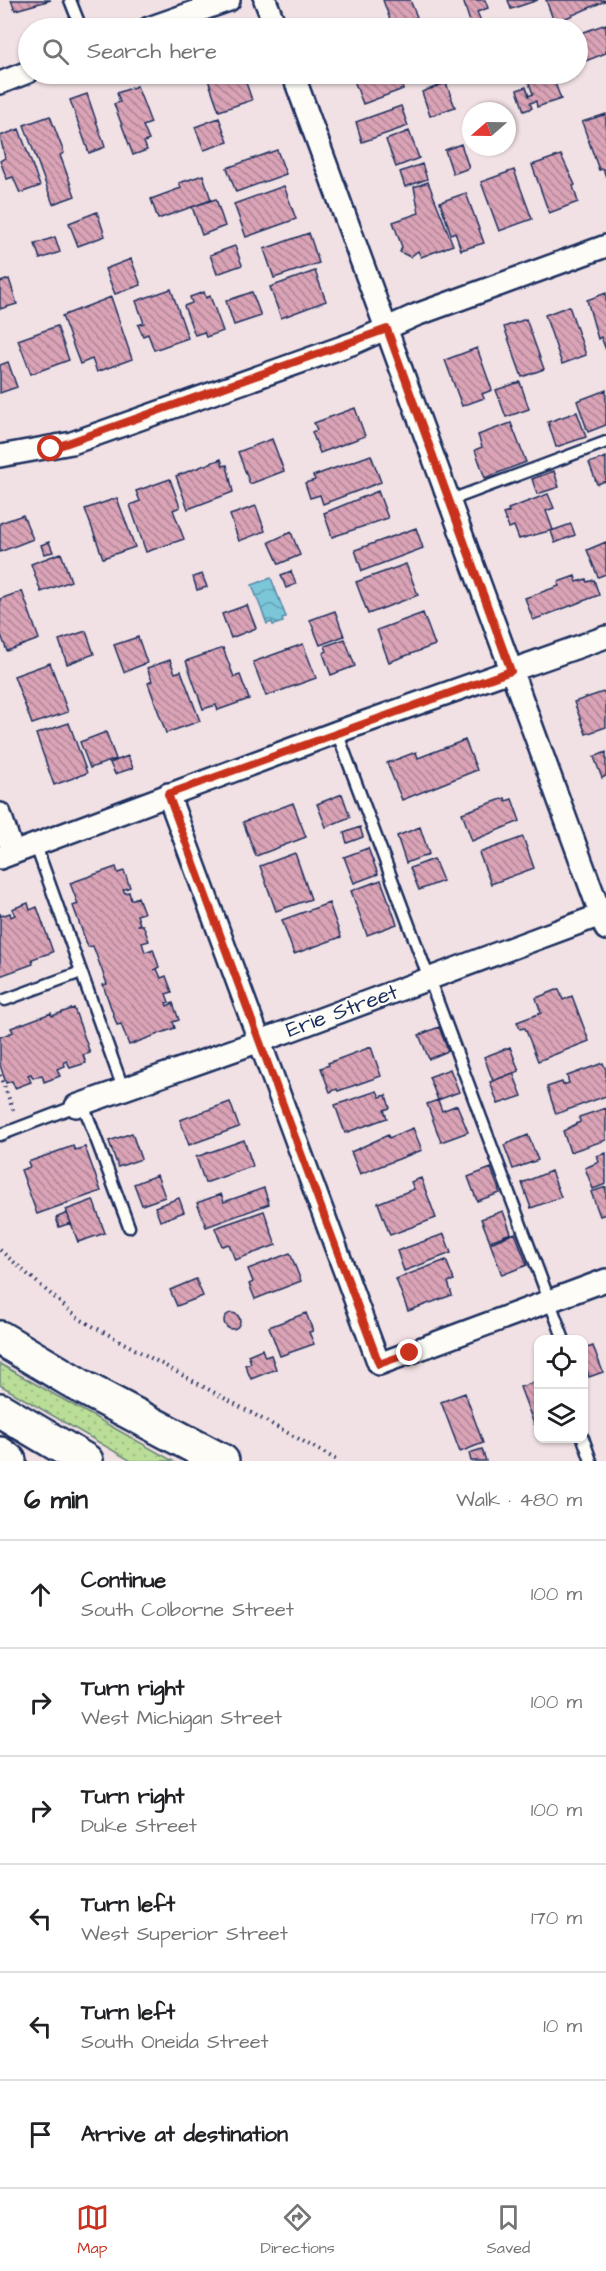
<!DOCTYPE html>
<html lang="en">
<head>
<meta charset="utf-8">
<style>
  body { margin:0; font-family:"Architects Daughter",sans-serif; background:#f2f2f2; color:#202124 }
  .controls { position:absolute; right:18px; bottom:18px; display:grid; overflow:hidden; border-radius:12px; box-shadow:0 2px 4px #0004 }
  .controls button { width:54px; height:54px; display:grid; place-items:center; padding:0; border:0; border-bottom:2px solid #e0e0e0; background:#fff; color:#202124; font:30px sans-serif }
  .compass { position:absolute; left:462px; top:102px; width:54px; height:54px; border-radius:50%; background:#fff; box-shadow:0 2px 4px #0004; rotate:250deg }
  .stop { position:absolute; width:18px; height:18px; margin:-14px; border:4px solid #c8321e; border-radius:50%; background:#fff }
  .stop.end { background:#c8321e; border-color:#fff; box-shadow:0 2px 6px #0008 }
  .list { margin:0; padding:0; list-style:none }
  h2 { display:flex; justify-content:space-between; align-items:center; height:78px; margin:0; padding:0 24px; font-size:26px }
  h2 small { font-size:20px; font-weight:400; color:#757577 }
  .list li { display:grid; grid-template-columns:39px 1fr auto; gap:18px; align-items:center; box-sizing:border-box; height:108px; padding:0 24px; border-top:2px solid #e0e0e0 }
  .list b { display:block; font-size:22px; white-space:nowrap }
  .list p { margin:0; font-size:20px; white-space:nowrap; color:#757577 }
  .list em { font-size:20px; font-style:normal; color:#757577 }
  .icon { flex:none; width:33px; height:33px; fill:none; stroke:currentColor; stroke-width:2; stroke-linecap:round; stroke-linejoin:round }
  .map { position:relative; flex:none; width:606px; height:1461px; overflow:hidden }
  .search { position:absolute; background:#fff; box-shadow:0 2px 4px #0004; left:18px; right:18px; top:18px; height:66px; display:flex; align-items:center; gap:15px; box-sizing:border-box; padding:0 21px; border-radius:33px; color:#757577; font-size:22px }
  .sheet { height:726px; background:#fff }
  nav { display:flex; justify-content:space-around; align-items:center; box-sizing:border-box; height:84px; border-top:2px solid #e0e0e0; background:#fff; font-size:16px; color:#757577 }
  nav a { display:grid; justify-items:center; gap:3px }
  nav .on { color:#c8321e }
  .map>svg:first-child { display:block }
</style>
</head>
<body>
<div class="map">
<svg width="606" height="1461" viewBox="0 0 606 1461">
  <defs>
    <pattern id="garden-dots" width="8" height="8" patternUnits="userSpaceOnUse" patternTransform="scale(1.5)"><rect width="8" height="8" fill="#badd97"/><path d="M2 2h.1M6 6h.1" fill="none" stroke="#9fbe85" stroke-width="1.8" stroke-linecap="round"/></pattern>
    <pattern id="water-waves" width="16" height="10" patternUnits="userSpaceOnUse" patternTransform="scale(1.5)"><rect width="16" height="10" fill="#7bc6da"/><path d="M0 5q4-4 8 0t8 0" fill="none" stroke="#64a1b4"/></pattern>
    <pattern id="building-back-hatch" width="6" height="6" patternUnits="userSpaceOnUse" patternTransform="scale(1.5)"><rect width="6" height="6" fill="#daa3b6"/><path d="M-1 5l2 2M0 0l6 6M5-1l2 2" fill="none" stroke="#b08597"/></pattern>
  </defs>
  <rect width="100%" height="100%" fill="#f2e1e4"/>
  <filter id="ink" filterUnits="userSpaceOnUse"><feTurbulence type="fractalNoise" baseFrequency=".0167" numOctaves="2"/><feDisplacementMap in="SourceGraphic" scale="12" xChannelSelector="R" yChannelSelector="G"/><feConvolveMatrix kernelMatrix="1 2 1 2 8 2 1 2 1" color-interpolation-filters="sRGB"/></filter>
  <g filter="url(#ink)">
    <path fill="url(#garden-dots)" stroke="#6a867a" stroke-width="1.5" d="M0,1364L173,1461H131L0,1385Z"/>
    <path fill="url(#water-waves)" stroke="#558aa8" stroke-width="1.5" d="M271,578L286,617L282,618L283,622L273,625L272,622L267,624L252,585Z"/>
    <path fill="url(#building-back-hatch)" stroke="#1b2f5e" stroke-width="1.5" d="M11,0H51L15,10Z
      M383,0H410L417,17L409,20L412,28H393Z
      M463,0H485L488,8L477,12L481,21L471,25Z
      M508,0H538L511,9Z
      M546,0H604L605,1L559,21L557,17L553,19Z
      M606,24V53L578,64V34Z
      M206,74H243L252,100L219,111Z
      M357,74L398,75L403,89L363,104L352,75Z
      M552,75L561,99L537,107L536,101L530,103L532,108L524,111L517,90L526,87L529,96L533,94L529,83Z
      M446,83L455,107L430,116L422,92Z
      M137,86L151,123L143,126L149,140L144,142L147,150L133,155L114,104L120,102L117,93Z
      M87,94L105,147L89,153L70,100Z
      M506,105L514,127L507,130V111H488Z
      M401,106L408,126L362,142L356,122Z
      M606,114V177L603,169L599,170L582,122Z
      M50,116L64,153L60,155L75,196L53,204L24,125Z
      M219,118L228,142L204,150L195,127Z
      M19,129L40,186L20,193L13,177L7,179L0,161L5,158L0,136Z
      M409,131L419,158L396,167L386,140Z
      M461,144L469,168L453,174L445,150Z
      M277,150L286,174L236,192L227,168Z
      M561,155L575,185L573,186L578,202L549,213L532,165Z
      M422,164L427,179L405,187L400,172Z
      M514,170L532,219L499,231L481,182Z
      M203,175L211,200L158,219L151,199L181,188L179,183Z
      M428,182L453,245L421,257L418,251L410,257L400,252L402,247L393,222L419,213L414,187Z
      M284,186L296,219L246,237L234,204Z
      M466,193L484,243L461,250L455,232L451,234L440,202Z
      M216,199L225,226L202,235L192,207Z
      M97,212L105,236L78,246L69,223Z
      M309,233L319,263L274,278L264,249Z
      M55,237L60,252L40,259L35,244Z
      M235,246L242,265L217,274L210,255Z
      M131,259L141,285L115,294L105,269Z
      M315,271L326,301L281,318L270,287Z
      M9,279L17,304L0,309V282Z
      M171,289L188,338L154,350L148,334L143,336L138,325L144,323L136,301Z
      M204,292L206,298L210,296L223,331L206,337L204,332L195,335L184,306L192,303L190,297Z
      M252,292L261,316L234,325L226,301Z
      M606,293V350L601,337L598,339L587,300Z
      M111,297L132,359L97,372L92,359L80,364L62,316Z
      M569,306L586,355L562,364L545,315Z
      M526,319L544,369L522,377L504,327Z
      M57,326L69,360L31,374L18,340Z
      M477,348L492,390L482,394L484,398L462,406L445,360Z
      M8,362L17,387L0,393V365Z
      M520,382L529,409L506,417L496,390Z
      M606,390V425L588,432L577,401Z
      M355,408L365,436L320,453L312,432L317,430L314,423Z
      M577,412L586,437L556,447L548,422Z
      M511,423L526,462L485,478L475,450L482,447L478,435Z
      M272,439L284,471L250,484L238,452Z
      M371,455L381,482L323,504L320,495L310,498L305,483L315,480L313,476Z
      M606,457V481L597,484L589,463Z
      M221,459L223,466L227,465L233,492L188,509L176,476Z
      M554,471L559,487L537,494L532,479Z
      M170,479L180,507L173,510L184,539L146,552L130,505L140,501L136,491Z
      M378,491L388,518L332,537L324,513Z
      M548,494L554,508L546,511L553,530L519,539L514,526L509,528L503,514L509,512L508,509Z
      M117,498L135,547L103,558L85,509Z
      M256,506L265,531L239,541L230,515Z
      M23,515L33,539L0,552V523Z
      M571,524L575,535L555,543L551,531Z
      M416,528L423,548L362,571L355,550Z
      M291,532L300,555L279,564L269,542Z
      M49,542L53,552L44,554L41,545Z
      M606,542V574L598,577L587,550Z
      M61,553L71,581L41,592L31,564Z
      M406,564L418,595L368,614L356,582Z
      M291,571L296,584L286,588L281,575Z
      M202,574L207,587L197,590L193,577Z
      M575,576L577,582L586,579L587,582L594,580L599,595L533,620L525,598L559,586L558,582Z
      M22,591L39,639L7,651L0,632V599Z
      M247,605L256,628L231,638L222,614Z
      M335,611L344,636L320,645L310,620Z
      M423,613L435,645L389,662L377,630Z
      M86,631L94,654L67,664L59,640Z
      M138,637L147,663L124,672L114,645Z
      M345,639L355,666L331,675L323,653L327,651L325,646Z
      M303,644L316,678L266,696L253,662Z
      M223,648L234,677L240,675L249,699L218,710L216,705L203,709L186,661Z
      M170,660L175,673L181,671L200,721L166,733L148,683L152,681L147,668Z
      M50,663L68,712L32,724L14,676Z
      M606,691V727L586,734L574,702Z
      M69,723L87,773L54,785L36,734Z
      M106,732L116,759L90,768L80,742Z
      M465,740L477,770L402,800L387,763L416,752L418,758Z
      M606,752V776L602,778L594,757Z
      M128,756L133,768L115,774L110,763Z
      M342,794L350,817L326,827L317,804Z
      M505,798L506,801L512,799L520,821L472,841L462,813Z
      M293,803L306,837L256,856L243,822Z
      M360,827L363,837L347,843L344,833Z
      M420,827L429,854L406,863L397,836Z
      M523,837L534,868L491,884L479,853Z
      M368,848L378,874L354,883L344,857Z
      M295,853L311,899L276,911L260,866Z
      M434,859L443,881L419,890L410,868Z
      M116,867L118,873L124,871L130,887L123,890L125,893L129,892L131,900L138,897L144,913L137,915L140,924L137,925H143L149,941L142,943L145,952L153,949L159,967L154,970L157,969L161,978L166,976L172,992L166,994L169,1002L166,1003L167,1006L173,1003L179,1020L173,1022L175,1028L129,1045L121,1024L117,1025L103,985L107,984L93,946L88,947L73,906L78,904L70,883Z
      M381,880L397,924L367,935L351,891Z
      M28,903L30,910L37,907L53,952L32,959L33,964L0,976V913L1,916L10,913L11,917L15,915L12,909Z
      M329,903L341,937L294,954L282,920Z
      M559,989L563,1000L572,996L589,1041L538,1061L525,1028L520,1029L517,1022L541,1013L536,998Z
      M74,1008L90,1053L83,1055L86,1063L70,1068L67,1061L64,1062L65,1066L57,1069L60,1076L44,1082L42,1075L33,1078L31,1074L28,1075L31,1082L15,1088L12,1081L6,1083L0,1065V1037L13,1032L11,1028L51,1013L52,1016Z
      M439,1027L448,1051L429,1059L419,1035Z
      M371,1047L381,1076L338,1091L337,1089L330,1092L321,1068L329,1065L328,1063Z
      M510,1047L519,1071L493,1081L484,1057Z
      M603,1063L606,1070V1096L556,1114L547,1087L562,1082L563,1085L569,1083L567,1076Z
      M450,1069L459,1092L438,1100L429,1077Z
      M513,1073L522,1096L498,1104L490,1082Z
      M377,1091L380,1097L386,1095L390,1108L384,1110L387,1118L345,1133L335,1105Z
      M438,1100L442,1111L457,1105L468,1132L441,1142L427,1104Z
      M230,1102L239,1127L189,1145L180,1120Z
      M606,1108V1140L570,1152L563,1131L580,1122L579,1117Z
      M413,1128L422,1150L360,1174L351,1152L388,1135L389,1138Z
      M132,1133L141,1159L118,1167L109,1141Z
      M528,1135L538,1160L513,1169L504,1145Z
      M244,1140L253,1166L205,1183L196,1157Z
      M73,1146L75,1150L85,1147L101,1191L37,1214L21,1170L30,1167L28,1162Z
      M606,1153V1184L593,1189L585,1168L599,1162L597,1156Z
      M491,1168L500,1193L477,1201L468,1177Z
      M551,1171L561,1197L531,1208L522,1183Z
      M157,1175L165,1197L142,1205L134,1184Z
      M421,1178L436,1218L390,1235L378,1203L414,1189L411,1182Z
      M606,1187V1214L600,1216L591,1192Z
      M264,1188L269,1204L206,1227L197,1203L221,1194L224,1202Z
      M179,1198L184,1212L160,1221L155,1207Z
      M93,1200L105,1233L78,1242L66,1210Z
      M264,1211L276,1245L235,1260L229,1244L222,1246L215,1228Z
      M503,1211L511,1233L490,1241L481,1219Z
      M67,1213L71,1223L59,1227L56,1218Z
      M515,1233L527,1265L502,1275L490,1243Z
      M444,1234L451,1253L404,1271L397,1251Z
      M290,1253L301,1281L255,1299L249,1284L253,1282L248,1269Z
      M446,1260L454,1280L448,1282L452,1295L408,1311L396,1279Z
      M196,1279L203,1296L177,1306L170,1290Z
      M224 1321a8 8 0 1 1 16 0a8 8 0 1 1-16 0Z
      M306,1313L313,1331L309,1332L314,1344L280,1356L269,1327Z
      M593,1346L603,1372L589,1377L584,1362V1349Z
      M262,1349L265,1357L271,1355L276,1369L251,1379L245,1365L251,1363L248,1355Z
      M538,1381V1422L534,1424L520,1387Z
      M465,1393L483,1443L460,1452L441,1402Z
      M482,1449L486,1461H471L469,1453Z"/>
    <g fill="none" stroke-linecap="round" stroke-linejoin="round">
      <g stroke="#1b2f5e" stroke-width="15">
        <path id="lane" d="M70,0L81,28
          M448,501L606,442
          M337,732L564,1340
          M36,846L124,1091
          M5,1000L81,972
          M83,1104L129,1227
          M0,1135L76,1106
          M583,1438L591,1461"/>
      </g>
      <g stroke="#1b2f5e" stroke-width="26">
        <path id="street" d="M265,0L276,28
          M149,28L229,0
          M293,74L606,929
          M0,83L28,72
          M0,456L72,443L354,343L416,315L606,246
          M168,794L379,1364L606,1280
          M0,814L13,853
          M0,858L337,732L606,637
          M76,1106L291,1030L606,913"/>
      </g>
      <g stroke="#1b2f5e" stroke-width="38">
        <path id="highway" d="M0,1338L84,1388L222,1461
          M0,1410L86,1461
          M0,1454L9,1461"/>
      </g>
      <path stroke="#1b2f5e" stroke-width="4" stroke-dasharray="1.5 4.5" stroke-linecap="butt" d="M0,1075L14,1112
        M0,1250L78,1318L339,1461"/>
      <use href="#lane" stroke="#fdfcf7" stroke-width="10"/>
      <use href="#street" stroke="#fdfcf7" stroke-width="21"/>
      <use href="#highway" stroke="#fdfcf7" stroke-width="33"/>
    </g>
  </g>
  <g fill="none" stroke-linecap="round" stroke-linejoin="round" filter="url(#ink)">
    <path stroke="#c8321e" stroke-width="8" d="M51,449L387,329L511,671L168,794L379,1364L410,1353"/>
  </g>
  <g text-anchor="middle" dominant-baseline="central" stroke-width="4.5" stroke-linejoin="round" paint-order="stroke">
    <g font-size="22" fill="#1b2f5e" stroke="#fdfcf7">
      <text transform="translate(342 1011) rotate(-20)">Erie Street</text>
    </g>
  </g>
</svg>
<div class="controls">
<button><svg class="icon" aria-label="locate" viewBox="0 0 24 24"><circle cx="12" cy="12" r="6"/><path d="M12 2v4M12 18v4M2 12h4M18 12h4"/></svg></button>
<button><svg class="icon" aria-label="layers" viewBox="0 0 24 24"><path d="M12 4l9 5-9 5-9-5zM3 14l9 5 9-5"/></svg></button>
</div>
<svg class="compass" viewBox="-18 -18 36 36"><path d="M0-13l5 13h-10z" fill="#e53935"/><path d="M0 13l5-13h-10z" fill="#757577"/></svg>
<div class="stop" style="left:51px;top:449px"></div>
<div class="stop end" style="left:410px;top:1353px"></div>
<div class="search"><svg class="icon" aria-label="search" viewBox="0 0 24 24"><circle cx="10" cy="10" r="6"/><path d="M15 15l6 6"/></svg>Search here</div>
</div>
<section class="sheet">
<h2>6 min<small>Walk · 480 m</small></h2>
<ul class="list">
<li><svg class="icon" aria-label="ahead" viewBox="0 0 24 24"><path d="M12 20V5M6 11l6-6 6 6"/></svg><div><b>Continue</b><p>South Colborne Street</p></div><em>100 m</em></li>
<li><svg class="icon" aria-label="right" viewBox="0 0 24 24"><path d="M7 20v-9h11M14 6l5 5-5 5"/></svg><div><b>Turn right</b><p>West Michigan Street</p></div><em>100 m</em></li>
<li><svg class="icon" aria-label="right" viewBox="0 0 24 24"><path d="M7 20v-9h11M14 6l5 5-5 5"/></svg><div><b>Turn right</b><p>Duke Street</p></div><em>100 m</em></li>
<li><svg class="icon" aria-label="left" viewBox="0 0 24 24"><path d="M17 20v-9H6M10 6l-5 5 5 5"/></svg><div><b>Turn left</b><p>West Superior Street</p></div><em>170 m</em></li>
<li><svg class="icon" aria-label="left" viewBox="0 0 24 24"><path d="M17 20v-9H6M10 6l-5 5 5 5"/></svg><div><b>Turn left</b><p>South Oneida Street</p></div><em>10 m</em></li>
<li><svg class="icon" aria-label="arrive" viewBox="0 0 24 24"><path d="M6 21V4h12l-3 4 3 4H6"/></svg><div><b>Arrive at destination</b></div></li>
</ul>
</section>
<nav>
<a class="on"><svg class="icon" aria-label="map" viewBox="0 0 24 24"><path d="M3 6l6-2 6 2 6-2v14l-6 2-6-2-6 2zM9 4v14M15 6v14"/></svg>Map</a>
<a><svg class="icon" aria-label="directions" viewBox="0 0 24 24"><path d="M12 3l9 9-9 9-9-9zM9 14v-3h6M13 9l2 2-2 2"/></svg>Directions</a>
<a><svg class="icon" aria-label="saved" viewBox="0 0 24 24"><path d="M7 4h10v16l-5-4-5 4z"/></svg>Saved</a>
</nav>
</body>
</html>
